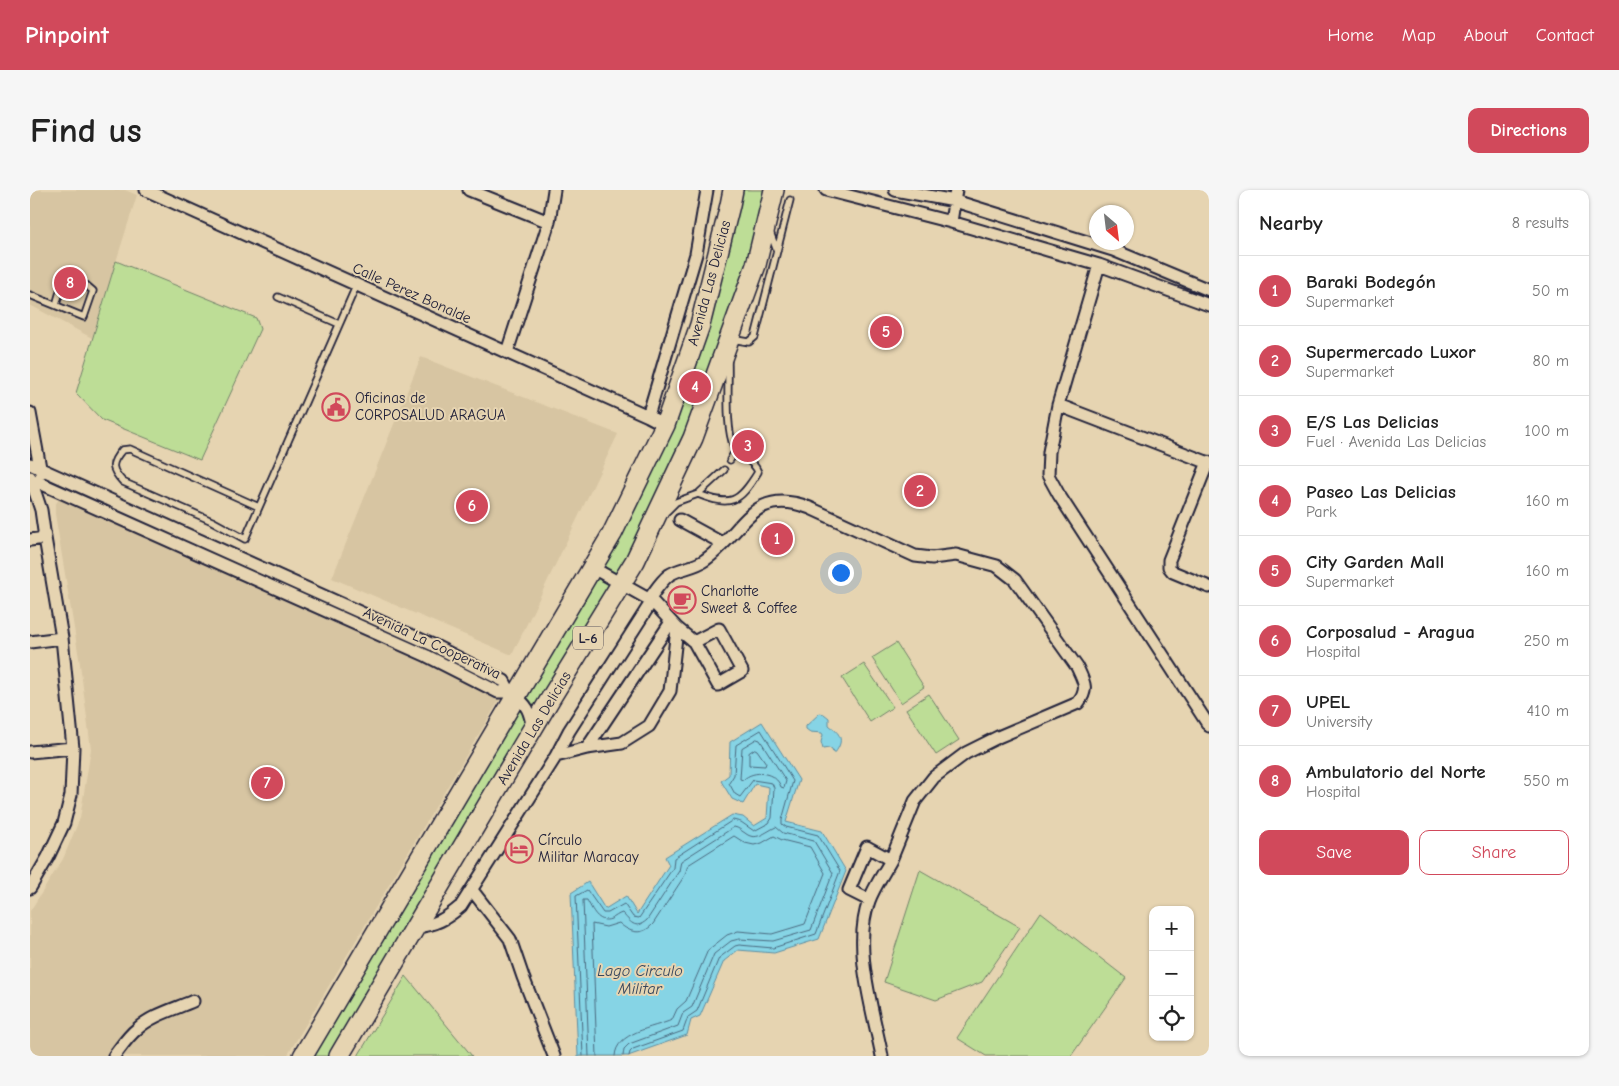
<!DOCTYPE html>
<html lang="en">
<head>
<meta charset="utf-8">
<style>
  body { margin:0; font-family:"Comic Neue",sans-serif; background:#f6f6f6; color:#222 }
  .controls { position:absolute; right:15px; bottom:15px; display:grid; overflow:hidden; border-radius:10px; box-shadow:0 1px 4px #0004 }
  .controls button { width:45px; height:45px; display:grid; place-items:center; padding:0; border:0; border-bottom:1px solid #e0e0e0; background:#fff; color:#222; font:25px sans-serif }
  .compass { position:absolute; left:1059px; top:15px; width:45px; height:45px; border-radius:50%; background:#fff; box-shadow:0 1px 4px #0004; rotate:152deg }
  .you { position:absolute; left:810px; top:382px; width:18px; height:18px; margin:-12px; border:4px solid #fff; border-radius:50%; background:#1a73e8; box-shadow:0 0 0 8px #1a73e833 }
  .badge { display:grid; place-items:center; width:32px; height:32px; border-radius:50%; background:#d1495b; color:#fff; font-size:16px; font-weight:700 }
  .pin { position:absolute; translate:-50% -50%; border:2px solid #fff; box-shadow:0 1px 5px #0006 }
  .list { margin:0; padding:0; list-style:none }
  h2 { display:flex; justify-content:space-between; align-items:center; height:65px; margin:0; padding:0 20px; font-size:21px }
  h2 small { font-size:16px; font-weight:400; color:#767676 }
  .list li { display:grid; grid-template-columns:32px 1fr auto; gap:15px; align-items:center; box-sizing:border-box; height:70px; padding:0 20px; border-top:1px solid #e0e0e0 }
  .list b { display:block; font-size:19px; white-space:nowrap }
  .list p { margin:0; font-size:16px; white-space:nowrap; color:#767676 }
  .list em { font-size:16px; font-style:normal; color:#767676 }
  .actions { display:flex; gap:10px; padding:15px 20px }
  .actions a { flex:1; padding:11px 0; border:1px solid #d1495b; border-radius:10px; text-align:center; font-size:18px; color:#d1495b }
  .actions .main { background:#d1495b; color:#fff }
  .icon { flex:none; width:28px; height:28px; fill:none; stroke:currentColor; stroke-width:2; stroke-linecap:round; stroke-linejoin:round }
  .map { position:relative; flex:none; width:1179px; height:866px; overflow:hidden; border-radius:10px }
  header { display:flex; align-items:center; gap:30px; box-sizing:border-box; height:70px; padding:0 25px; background:#d1495b; color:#fff }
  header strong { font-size:24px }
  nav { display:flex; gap:28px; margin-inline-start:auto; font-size:18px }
  .intro { display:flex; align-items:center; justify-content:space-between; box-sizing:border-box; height:120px; padding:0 30px }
  h1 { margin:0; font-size:35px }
  .button { padding:12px 22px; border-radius:10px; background:#d1495b; color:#fff; font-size:18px; font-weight:700 }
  main { display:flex; gap:30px; padding:0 30px }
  aside { flex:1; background:#fff; border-radius:10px; box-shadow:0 1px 4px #0004 }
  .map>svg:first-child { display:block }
</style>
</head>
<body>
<header>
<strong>Pinpoint</strong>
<nav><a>Home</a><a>Map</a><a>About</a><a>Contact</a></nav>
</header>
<div class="intro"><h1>Find us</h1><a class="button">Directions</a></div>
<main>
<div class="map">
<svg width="1179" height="866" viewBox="0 0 1179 866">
  <rect width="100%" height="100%" fill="#e6d4b1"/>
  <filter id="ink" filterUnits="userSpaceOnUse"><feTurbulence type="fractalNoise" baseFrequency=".02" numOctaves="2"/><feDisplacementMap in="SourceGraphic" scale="10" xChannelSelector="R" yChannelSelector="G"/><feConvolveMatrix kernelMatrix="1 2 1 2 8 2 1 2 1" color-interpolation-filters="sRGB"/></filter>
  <g filter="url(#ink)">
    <path fill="#d7c5a2" d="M0,0H95L107,5L62,148L0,115Z
      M391,167L588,244L482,465L302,388Z
      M37,305L471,507L257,866H0V721L33,669L50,628L61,559L50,474L25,324V315L29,309Z"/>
    <path fill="#bddd96" stroke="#708068" d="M703,0H744L726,75L605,371L309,866H273L635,235Z
      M86,71L226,128L230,139L170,270L72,230L46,203Z
      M866,453L894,497L871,513L842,468Z
      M834,474L863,517L840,532L812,488Z
      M899,504L929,550L906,565L876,519Z
      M890,680L990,737L952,792L906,810L854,792Z
      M1011,722L1096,788L1041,866H956L927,848Z
      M376,786L442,866H328Z"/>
    <path fill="#86d4e5" stroke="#5e8da1" d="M790,523L794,524L799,528V535C810,544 815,549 805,563H803L802,560L799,558L793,559L791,552L793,545L792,543L780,542L776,539V536Z
      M732,532L769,590L756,632L792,641L816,681L789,749L744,763L708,760L694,771L670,826L661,830L657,845L598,866H548L541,703L558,692L575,719L596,706L607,724L639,675L635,667L702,625L713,627L724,636L737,628L739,597L725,594L713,614L702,609L691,591L699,585L700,552Z"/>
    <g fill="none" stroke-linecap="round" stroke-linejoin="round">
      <path stroke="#4a697f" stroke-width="1" d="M727,549L730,550L756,591L754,598L751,597C746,582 724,579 713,590L710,589L712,558Z
        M725,559L727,560L736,573L735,576L719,575V563Z
        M553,866L546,706L557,700L573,723H578L594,714L603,727L609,728L643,678L644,668L703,630L711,632L724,641L739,633L742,628L744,598L742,593L723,590L710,607L705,604L699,593L704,585L706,555L731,540L763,591L752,630V634L756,637L788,645L810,681L786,744L743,758L709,755L705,756L689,768L667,821L658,827L653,841L603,859L600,862L599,866
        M559,866L553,710H557C562,719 568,734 581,729C585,727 588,724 592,723C600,731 605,741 617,730L649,681L651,671L704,637C709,638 710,640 715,643C726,652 735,642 746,637L753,643L784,651L803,683L781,740L743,751L709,749L701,751L684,764L662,817L653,823L648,836L599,854L594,859L593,866
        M567,866L562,734L576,737L589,733C600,743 612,746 623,734L655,685L658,675L704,646L715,653L724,655L732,653L744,646L752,650L780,657L795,683L775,734L742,744L708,741L697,745L678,760L656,811L647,819L642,830C623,838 586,842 585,866"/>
      <g stroke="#22223b" stroke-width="9">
        <path id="service" d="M740,42L747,61
          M0,105L54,127L63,101L56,95L34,88L26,115
          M248,107L309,134
          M702,149L719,152L725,147L760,10
          M700,270L706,260
          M668,304L694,280
          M229,317L100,259L92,260C80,274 81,279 93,292L182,331L215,349L327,94
          M637,321L646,312L668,304C701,317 709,313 728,282C724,270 709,267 704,257C695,237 699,194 698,171"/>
      </g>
      <g stroke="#22223b" stroke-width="15">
        <path id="minor" d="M116,0L618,226L635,235
          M439,0L519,32
          M796,0L921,32L1069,75L1179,115
          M865,0L925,11L1083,60L1179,100
          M921,32L926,0
          M1069,75L1028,215L1019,262L1018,285L1029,305L1179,536
          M477,162L519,32L524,0
          M1028,215L1179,273
          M0,223L11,283
          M618,226L666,64L677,0
          M1178,272L1139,370V377L1143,382L1179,397
          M0,274L403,455L474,491L480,502H468L397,466L1,289
          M0,287L11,320L15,348L32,448L43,558L41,605L34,633L18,667L0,698
          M650,330L692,353
          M0,350L15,348
          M563,378L622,411L647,438L664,452L688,495L712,481L689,439L664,452
          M619,409C625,401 631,391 639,385C649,378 664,378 675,370C713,344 721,295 780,318L885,366L902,368L926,365L967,376L985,390L1047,477C1054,492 1059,499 1048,513L968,547L936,563L904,587L885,611L861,670
          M622,411L539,541L526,566L557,558L592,553L619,536L640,501L647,438
          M0,452L32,448
          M482,504C498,515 500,521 503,540
          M557,558L641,432
          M0,562L43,558
          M442,700L480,749L493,787L524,866
          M839,710L819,700L837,657L861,670C854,683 844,697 839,711C822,756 843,820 852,866
          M385,737C406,735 416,729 431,716L526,566
          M84,866C91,857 98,846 107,839C122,825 145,819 163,811"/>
      </g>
      <g stroke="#22223b" stroke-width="22">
        <path id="primary" d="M273,866L582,344L635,235L670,135L700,15L703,0
          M309,866L522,506L605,371L663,248L726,75L744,0"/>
      </g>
      <use href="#service" stroke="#e6d4b1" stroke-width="5.5"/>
      <use href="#minor" stroke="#e6d4b1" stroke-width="11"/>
      <use href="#primary" stroke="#e6d4b1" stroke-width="19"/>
    </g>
  </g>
  <defs>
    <g id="civic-ring" transform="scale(1.4375)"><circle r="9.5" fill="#e6d4b1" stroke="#d1495b" stroke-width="1.5"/><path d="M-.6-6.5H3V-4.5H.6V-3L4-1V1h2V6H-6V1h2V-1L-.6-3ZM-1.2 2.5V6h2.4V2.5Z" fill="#d1495b"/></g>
    <g id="cafe-ring" transform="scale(1.4375)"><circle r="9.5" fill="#e6d4b1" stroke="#d1495b" stroke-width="1.5"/><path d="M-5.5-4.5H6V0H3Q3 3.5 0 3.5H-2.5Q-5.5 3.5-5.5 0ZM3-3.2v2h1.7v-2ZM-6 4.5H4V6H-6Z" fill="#d1495b"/></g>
    <g id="hotel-ring" transform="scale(1.4375)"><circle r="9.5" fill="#e6d4b1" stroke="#d1495b" stroke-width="1.5"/><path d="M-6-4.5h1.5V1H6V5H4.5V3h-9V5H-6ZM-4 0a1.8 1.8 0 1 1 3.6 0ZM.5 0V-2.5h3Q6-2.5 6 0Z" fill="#d1495b"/></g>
  </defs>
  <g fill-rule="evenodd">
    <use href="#civic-ring" x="306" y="217"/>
    <use href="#cafe-ring" x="652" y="410"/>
    <use href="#hotel-ring" x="489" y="659"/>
  </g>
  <g text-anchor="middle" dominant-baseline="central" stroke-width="4" stroke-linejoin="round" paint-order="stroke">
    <rect fill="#e6d4b1" stroke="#5d575e" stroke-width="1" x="543" y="436.5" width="30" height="23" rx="4"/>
    <g font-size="14" font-weight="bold" fill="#22223b">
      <text x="558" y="448">L-6</text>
    </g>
    <g font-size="15" fill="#22223b" stroke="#e6d4b1">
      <text transform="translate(679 93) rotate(-75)">Avenida Las Delicias</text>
      <text transform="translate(382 103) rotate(24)">Calle Perez Bonalde</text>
      <text transform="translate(402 453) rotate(25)">Avenida La Cooperativa</text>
      <text transform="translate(504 538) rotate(-59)">Avenida Las Delicias</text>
    </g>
    <g font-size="15" fill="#22223b" stroke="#e6d4b1" text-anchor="start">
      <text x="325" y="208">Oficinas de<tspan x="325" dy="17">CORPOSALUD ARAGUA</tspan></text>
      <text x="671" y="401">Charlotte<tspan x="671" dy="17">Sweet &amp; Coffee</tspan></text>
      <text x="508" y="650">Círculo<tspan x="508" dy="17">Militar Maracay</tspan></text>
    </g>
    <g font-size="16" font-style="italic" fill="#36465d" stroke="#e6d4b1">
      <text x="610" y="781">Lago Circulo<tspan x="610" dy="18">Militar</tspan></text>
    </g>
  </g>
</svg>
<div class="controls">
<button>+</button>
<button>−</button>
<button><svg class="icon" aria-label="locate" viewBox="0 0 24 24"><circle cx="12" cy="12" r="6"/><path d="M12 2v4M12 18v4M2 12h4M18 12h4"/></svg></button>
</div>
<svg class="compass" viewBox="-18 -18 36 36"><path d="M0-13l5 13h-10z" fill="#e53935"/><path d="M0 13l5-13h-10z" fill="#767676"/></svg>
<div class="you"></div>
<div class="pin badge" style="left:747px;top:349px">1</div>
<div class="pin badge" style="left:890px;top:301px">2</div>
<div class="pin badge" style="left:718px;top:256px">3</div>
<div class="pin badge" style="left:665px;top:197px">4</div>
<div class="pin badge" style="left:856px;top:142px">5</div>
<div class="pin badge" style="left:442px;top:316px">6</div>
<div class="pin badge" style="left:237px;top:593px">7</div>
<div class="pin badge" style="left:40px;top:93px">8</div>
</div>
<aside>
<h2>Nearby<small>8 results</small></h2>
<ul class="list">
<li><span class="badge">1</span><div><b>Baraki Bodegón</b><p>Supermarket</p></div><em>50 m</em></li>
<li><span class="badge">2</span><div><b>Supermercado Luxor</b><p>Supermarket</p></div><em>80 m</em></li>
<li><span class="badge">3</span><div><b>E/S Las Delicias</b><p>Fuel · Avenida Las Delicias</p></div><em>100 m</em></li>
<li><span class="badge">4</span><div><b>Paseo Las Delicias</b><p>Park</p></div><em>160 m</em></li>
<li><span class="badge">5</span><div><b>City Garden Mall</b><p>Supermarket</p></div><em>160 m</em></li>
<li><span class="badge">6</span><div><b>Corposalud - Aragua</b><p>Hospital</p></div><em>250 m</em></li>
<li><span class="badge">7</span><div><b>UPEL</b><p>University</p></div><em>410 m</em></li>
<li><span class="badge">8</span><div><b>Ambulatorio del Norte</b><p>Hospital</p></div><em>550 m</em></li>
</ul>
<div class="actions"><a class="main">Save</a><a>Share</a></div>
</aside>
</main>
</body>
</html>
